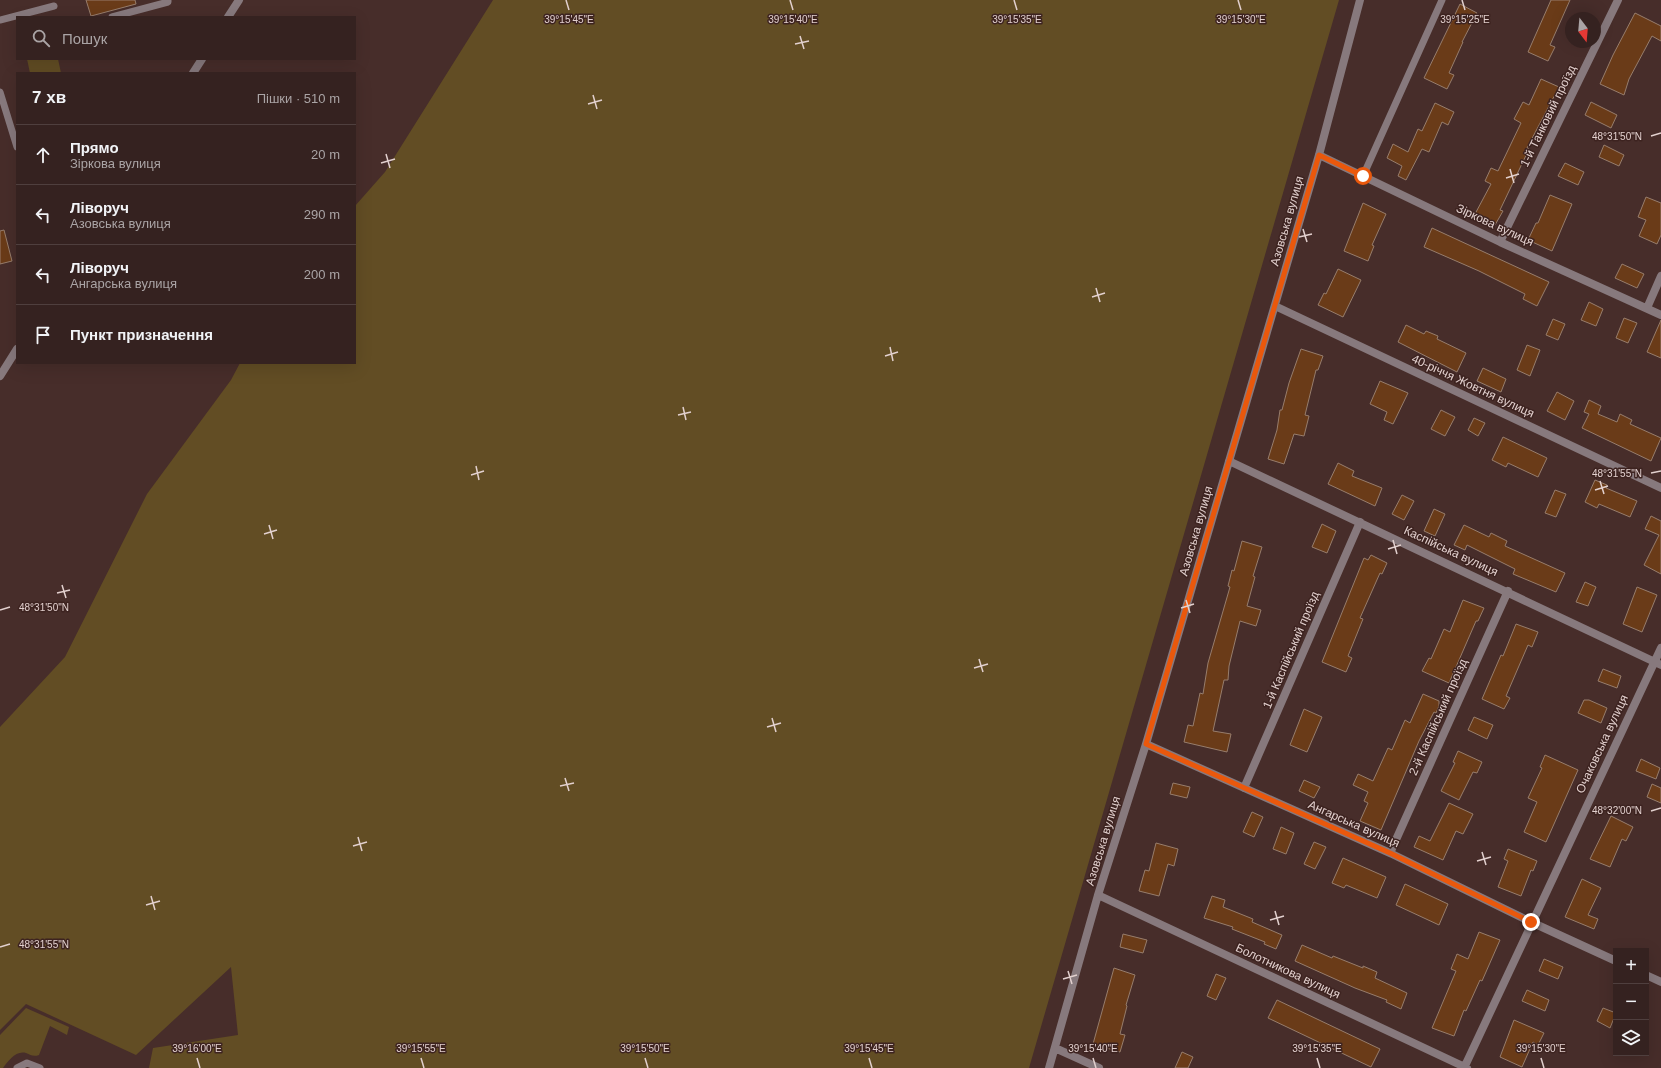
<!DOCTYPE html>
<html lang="uk">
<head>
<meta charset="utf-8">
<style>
  body { margin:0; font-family:Helvetica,sans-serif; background:#402f2d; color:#f1f3f6 }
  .controls { position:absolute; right:12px; bottom:12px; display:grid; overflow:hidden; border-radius:0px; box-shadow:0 4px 16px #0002 }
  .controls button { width:36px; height:36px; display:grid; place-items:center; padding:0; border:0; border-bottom:1px solid #4f3f3e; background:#352220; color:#f1f3f6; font:20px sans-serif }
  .compass { position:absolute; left:1565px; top:12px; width:36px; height:36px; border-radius:50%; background:#352220; box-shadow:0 4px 16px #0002; rotate:164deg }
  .stop { position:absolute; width:12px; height:12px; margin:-9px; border:3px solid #ea580c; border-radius:50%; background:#fff }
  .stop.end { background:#ea580c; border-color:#fff; box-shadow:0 1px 4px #0008 }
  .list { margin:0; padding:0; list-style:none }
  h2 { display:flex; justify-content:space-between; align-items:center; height:52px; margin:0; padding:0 16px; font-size:17px }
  h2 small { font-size:13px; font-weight:400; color:#aaa4a5 }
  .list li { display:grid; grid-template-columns:26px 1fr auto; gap:12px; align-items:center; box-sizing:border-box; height:60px; padding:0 16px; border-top:1px solid #4f3f3e }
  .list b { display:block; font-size:15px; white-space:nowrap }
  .list p { margin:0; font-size:13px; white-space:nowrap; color:#aaa4a5 }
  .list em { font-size:13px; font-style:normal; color:#aaa4a5 }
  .icon { flex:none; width:22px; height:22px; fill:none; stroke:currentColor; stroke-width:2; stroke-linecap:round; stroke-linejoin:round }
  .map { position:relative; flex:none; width:1661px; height:1068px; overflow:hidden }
  .search { position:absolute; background:#352220; box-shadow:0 4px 16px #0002; left:16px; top:16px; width:340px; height:44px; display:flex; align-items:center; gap:10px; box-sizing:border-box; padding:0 14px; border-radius:0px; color:#aaa4a5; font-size:15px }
  .panel { position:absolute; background:#352220; box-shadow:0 4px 16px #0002; left:16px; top:72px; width:340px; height:292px; border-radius:0px }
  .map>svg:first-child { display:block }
</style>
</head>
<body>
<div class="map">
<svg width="1661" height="1068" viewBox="0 0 1661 1068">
  <rect width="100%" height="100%" fill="#472d2a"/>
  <path fill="#624d24" d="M493,0H1339L1029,1068H149L153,1048L238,1035L231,967L136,1055L26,1004L0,1030V727L65,657L147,494L231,380L240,363H355V206L385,172Z
    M27,59H58L61,73H30Z
    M26,1008L69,1027L67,1035L50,1026L39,1055C33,1057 31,1055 26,1053C16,1050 8,1061 3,1068H0V1035Z"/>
  <path fill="#6a3b18" stroke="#977d6c" d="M86,0H135L136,4L91,16Z
    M1551,0H1570L1550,45L1555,47L1548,61L1528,52Z
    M1460,4L1477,13L1462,42H1463L1449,73L1454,75L1447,89L1424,78Z
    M1635,13L1661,26V41L1652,36L1629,79L1624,95L1600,84L1613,55Z
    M1541,79L1559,87L1527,148L1529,149L1500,210L1503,211L1495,225L1475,214L1491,184L1485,181L1491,168L1498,171L1521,123L1514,119L1523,102L1529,105Z
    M1591,102L1617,115L1611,128L1585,115Z
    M1435,103L1454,112L1448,125L1442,122L1429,152L1422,149L1406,180L1398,176L1402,166L1387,158L1393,144L1408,152L1418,129L1422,131Z
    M1604,145L1624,155L1619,166L1599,157Z
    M1565,163L1584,172L1578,185L1558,176Z
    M1550,195L1572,204L1552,251L1528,240L1536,223H1538Z
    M1646,197L1661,203V235L1657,244L1639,236L1646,220L1638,217Z
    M1363,203L1386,214L1372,245L1374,246L1368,261L1344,251Z
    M1432,228L1549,282L1537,306L1523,299L1525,294L1479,271L1424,247Z
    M4,230L12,261L0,264V231Z
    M1622,264L1644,274L1637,288L1615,278Z
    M1338,269L1361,280L1343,317L1318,305L1324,293L1326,294Z
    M1589,302L1603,309L1596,326L1581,320Z
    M1624,318L1637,323L1628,343L1616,338Z
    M1553,319L1565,324L1558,340L1546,335Z
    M1661,320V358L1647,352Z
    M1406,325L1424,334L1426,331L1438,336L1437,339L1466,353L1457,372L1398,342Z
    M1527,345L1540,350L1530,376L1517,370Z
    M1301,349L1323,356L1318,370H1316L1305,415L1309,416L1304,436L1294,434L1284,464L1268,459L1277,430L1280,410H1282L1289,383Z
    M1483,368L1506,379L1501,392L1477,381Z
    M1380,381L1408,393L1393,424L1384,420L1387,412L1370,404Z
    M1557,392L1574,401L1565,420L1547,411Z
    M1589,400L1601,406L1598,414L1617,422L1620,414L1632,420L1630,424L1661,438L1651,461L1582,428L1589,414L1584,412Z
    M1441,410L1455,417L1445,436L1431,429Z
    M1474,418L1485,423L1478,436L1468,430Z
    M1503,437L1547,458L1538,477L1508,463L1506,467L1492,460Z
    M1338,463L1354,471L1352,476L1382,488L1375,506L1328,484Z
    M1595,480L1607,485L1606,488L1637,501L1630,517L1599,504L1597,508L1585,502Z
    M1555,490L1566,494L1556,517L1545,513Z
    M1402,495L1414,501L1404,520L1392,514Z
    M1434,509L1445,514L1435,536L1424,531Z
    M1651,516L1661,521V574L1644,565L1659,535L1645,529Z
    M1322,524L1336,531L1327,553L1312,547Z
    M1464,525L1489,537L1491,533L1507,541L1505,546L1565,573L1556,592L1513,574L1515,569L1467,545L1465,550L1454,545Z
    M1242,541L1262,547L1253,576L1255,577L1247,606L1261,610L1256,626L1240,621L1229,666L1228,680H1224L1213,731L1231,734L1227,752L1184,742L1188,725L1193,726L1200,693L1203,694L1208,663L1230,587L1228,586L1232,570L1234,571Z
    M1371,555L1387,563L1382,574L1380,573L1360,618L1363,619L1348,656L1352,658L1346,672L1322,662L1364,558L1368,560Z
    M1585,582L1596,587L1588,606L1576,602Z
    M1637,587L1657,595L1642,632L1623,624Z
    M1463,600L1484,608L1478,621H1476L1449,683L1422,671L1429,658L1431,659L1444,629L1450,632Z
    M1516,624L1538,632L1532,647L1528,645L1506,696L1510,698L1504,709L1482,699L1501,655L1503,656Z
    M1603,669L1621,676L1617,688L1598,681Z
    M1423,694L1439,701V706L1436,713L1434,712L1419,741L1381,830L1360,821L1368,803L1364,801L1368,792L1353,785L1358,774L1373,781L1388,748L1392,750L1405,720L1410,723Z
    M1584,700H1589L1607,708L1601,723L1578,713Z
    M1304,709L1322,717L1307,752L1290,745Z
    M1474,717L1493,725L1487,739L1468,730Z
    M1458,751L1482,762L1477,773L1473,772L1459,800L1441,791L1455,763L1453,762Z
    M1545,755L1578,770L1546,842L1524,832L1537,802L1528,798L1542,768L1540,767Z
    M1641,759L1660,768L1656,779L1636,771Z
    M1304,780L1320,787L1314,798L1299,791Z
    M1173,783L1190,787L1187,798L1170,794Z
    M1652,784L1661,788V803L1647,797Z
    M1449,803L1473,814L1463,834L1456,831L1443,860L1414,847L1419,836L1430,841Z
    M1252,812L1263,817L1254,837L1243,832Z
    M1611,816L1633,827L1626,841L1622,839L1610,867L1590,859Z
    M1281,827L1294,833L1286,854L1273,849Z
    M1314,842L1326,847L1315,869L1304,864Z
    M1156,843L1178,849L1174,866L1168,864L1159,896L1139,891L1145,870L1149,871Z
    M1508,849L1537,861L1533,871L1531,870L1521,896L1498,887L1508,861L1504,859Z
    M1343,858L1386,877L1377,898L1346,885L1344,888L1332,883Z
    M1582,879L1601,888L1588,915L1598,919L1594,929L1565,917Z
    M1405,884L1448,904L1439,925L1396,905Z
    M1212,896L1225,900L1223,907L1253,919L1252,922L1282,935L1276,949L1264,944L1265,942L1232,929L1233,927L1204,918Z
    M1479,932L1500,940L1482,981L1480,980L1466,1011L1464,1010L1454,1036L1432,1028L1456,971L1451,969L1457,954L1468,959Z
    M1123,934L1147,940L1143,953L1120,947Z
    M1302,945L1332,958L1333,956L1363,968V966L1377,972L1375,978L1407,993L1401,1009L1386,1002L1387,1000L1355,988L1295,961Z
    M1544,959L1563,967L1558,979L1539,971Z
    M1114,968L1135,975L1126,1005L1127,1006L1120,1034L1125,1035L1120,1052L1093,1044Z
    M1216,974L1226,978L1216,1000L1207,996Z
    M1527,990L1549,1000L1545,1011L1522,1001Z
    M1277,1000L1380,1049L1371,1067L1268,1018Z
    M1603,1008L1616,1013L1610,1028L1597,1021Z
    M1514,1020L1544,1033L1538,1045L1533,1042L1522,1067L1500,1057Z
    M1182,1052L1193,1057L1188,1068H1175Z"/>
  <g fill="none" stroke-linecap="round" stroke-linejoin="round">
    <path stroke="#87797d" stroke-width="7" d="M112,17L168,2V0
      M0,20L54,6
      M0,92L17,147
      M1363,176L1442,0
      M17,1068L27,1063L40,1068"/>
    <path stroke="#87797d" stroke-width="8" d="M228,17L239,0
      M193,73L202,59
      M1319,155L1500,242L1661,315
      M1500,242L1618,0
      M1275,306L1661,488
      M1647,308L1661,276
      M0,376L17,349
      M1229,461L1661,665
      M1146,744L1390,853L1531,922L1616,961
      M1244,788L1360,522
      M1390,853L1508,591
      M1098,895L1467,1068
      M1646,975L1661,982
      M1055,1048L1099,1068
      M1049,1068L1098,895L1146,744L1319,155L1360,0
      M1464,1068L1661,648"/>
  </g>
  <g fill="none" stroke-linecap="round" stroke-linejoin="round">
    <path stroke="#ea580c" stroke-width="5" d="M1363,176L1319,155L1146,744L1390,853L1531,922"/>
  </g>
  <path fill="none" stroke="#e2d0ce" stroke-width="1.5" d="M566,0L569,10M790,0L793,10M1014,0L1017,10M1238,0L1241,10M1462,0L1465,10M800,36L804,49M795,44L809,41M593,95L597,109M588,104L602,100M1651,136L1661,133M386,154L390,168M381,163L395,159M1510,169L1514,183M1506,178L1519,174M1303,229L1307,242M1299,237L1312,234M1096,288L1100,302M1092,297L1105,293M890,347L893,361M885,356L898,352M683,407L686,420M678,415L691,412M476,466L479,480M1651,473L1661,471M471,475L484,471M1600,481L1604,494M1595,490L1608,486M269,525L273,539M264,534L277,530M1393,540L1397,554M1388,549L1401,545M62,585L66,598M57,593L70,590M1186,600L1190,613M1181,608L1194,604M0,610L10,607M979,659L983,672M974,668L988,664M772,718L776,732M767,727L781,723M565,778L569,791M560,786L574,783M1651,811L1661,808M358,837L362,851M353,846L367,842M1482,852L1486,865M1477,861L1491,857M151,896L155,910M146,905L160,901M1275,911L1279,925M1270,920L1284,916M0,947L10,944M1068,971L1072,984M1063,979L1077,975M197,1058L200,1068M421,1058L424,1068M645,1058L648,1068M869,1058L872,1068M1093,1058L1096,1068M1317,1058L1320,1068M1541,1058L1544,1068"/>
  <g text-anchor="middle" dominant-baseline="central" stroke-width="3" stroke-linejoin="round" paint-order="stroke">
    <g font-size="12" fill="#e2d0ce" stroke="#3d2320">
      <text transform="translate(1548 116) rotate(-64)">1-й Танковий проїзд</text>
      <text transform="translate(1287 221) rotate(-74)">Азовська вулиця</text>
      <text transform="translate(1495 225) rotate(25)">Зіркова вулиця</text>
      <text transform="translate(1473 386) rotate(25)">40-річчя Жовтня вулиця</text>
      <text transform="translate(1196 531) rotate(-74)">Азовська вулиця</text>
      <text transform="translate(1451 551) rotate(25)">Каспійська вулиця</text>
      <text transform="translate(1291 650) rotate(-67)">1-й Каспійський проїзд</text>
      <text transform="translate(1438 717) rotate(-66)">2-й Каспійський проїзд</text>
      <text transform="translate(1602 744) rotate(-65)">Очаковська вулиця</text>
      <text transform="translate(1354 824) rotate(24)">Ангарська вулиця</text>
      <text transform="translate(1103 841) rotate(-73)">Азовська вулиця</text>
      <text transform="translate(1288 971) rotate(25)">Болотникова вулиця</text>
    </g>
  </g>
  <g font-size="10" text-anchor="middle" fill="#e2d0ce" stroke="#3d2320" stroke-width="3" stroke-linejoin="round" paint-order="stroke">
    <text x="569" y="23">39°15'45"E</text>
    <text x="793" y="23">39°15'40"E</text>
    <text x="1017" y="23">39°15'35"E</text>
    <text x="1241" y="23">39°15'30"E</text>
    <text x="1465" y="23">39°15'25"E</text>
    <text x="1617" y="140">48°31'50"N</text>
    <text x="1617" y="477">48°31'55"N</text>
    <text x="44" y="611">48°31'50"N</text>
    <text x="1617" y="814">48°32'00"N</text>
    <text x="44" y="948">48°31'55"N</text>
    <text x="197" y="1052">39°16'00"E</text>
    <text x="421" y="1052">39°15'55"E</text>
    <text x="645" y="1052">39°15'50"E</text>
    <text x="869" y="1052">39°15'45"E</text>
    <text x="1093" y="1052">39°15'40"E</text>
    <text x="1317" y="1052">39°15'35"E</text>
    <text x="1541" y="1052">39°15'30"E</text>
  </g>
</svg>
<div class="controls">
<button>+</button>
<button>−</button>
<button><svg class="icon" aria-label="layers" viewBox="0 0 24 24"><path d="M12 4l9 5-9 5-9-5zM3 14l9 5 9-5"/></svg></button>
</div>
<svg class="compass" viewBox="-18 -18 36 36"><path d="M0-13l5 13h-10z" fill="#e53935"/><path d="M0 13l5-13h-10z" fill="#aaa4a5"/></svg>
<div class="stop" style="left:1363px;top:176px"></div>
<div class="stop end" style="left:1531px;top:922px"></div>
<div class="search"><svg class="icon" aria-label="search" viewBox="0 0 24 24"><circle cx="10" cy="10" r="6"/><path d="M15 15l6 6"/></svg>Пошук</div>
<section class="panel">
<h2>7 хв<small>Пішки · 510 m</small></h2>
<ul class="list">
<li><svg class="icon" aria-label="ahead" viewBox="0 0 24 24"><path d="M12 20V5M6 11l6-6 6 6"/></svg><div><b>Прямо</b><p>Зіркова вулиця</p></div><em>20 m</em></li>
<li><svg class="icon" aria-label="left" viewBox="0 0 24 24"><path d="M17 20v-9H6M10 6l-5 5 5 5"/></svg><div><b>Ліворуч</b><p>Азовська вулиця</p></div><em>290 m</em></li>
<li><svg class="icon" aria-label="left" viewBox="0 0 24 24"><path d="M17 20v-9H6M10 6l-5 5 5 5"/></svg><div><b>Ліворуч</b><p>Ангарська вулиця</p></div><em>200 m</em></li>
<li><svg class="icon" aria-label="arrive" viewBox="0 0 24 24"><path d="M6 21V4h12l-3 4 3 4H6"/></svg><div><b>Пункт призначення</b></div></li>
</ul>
</section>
</div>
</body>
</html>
